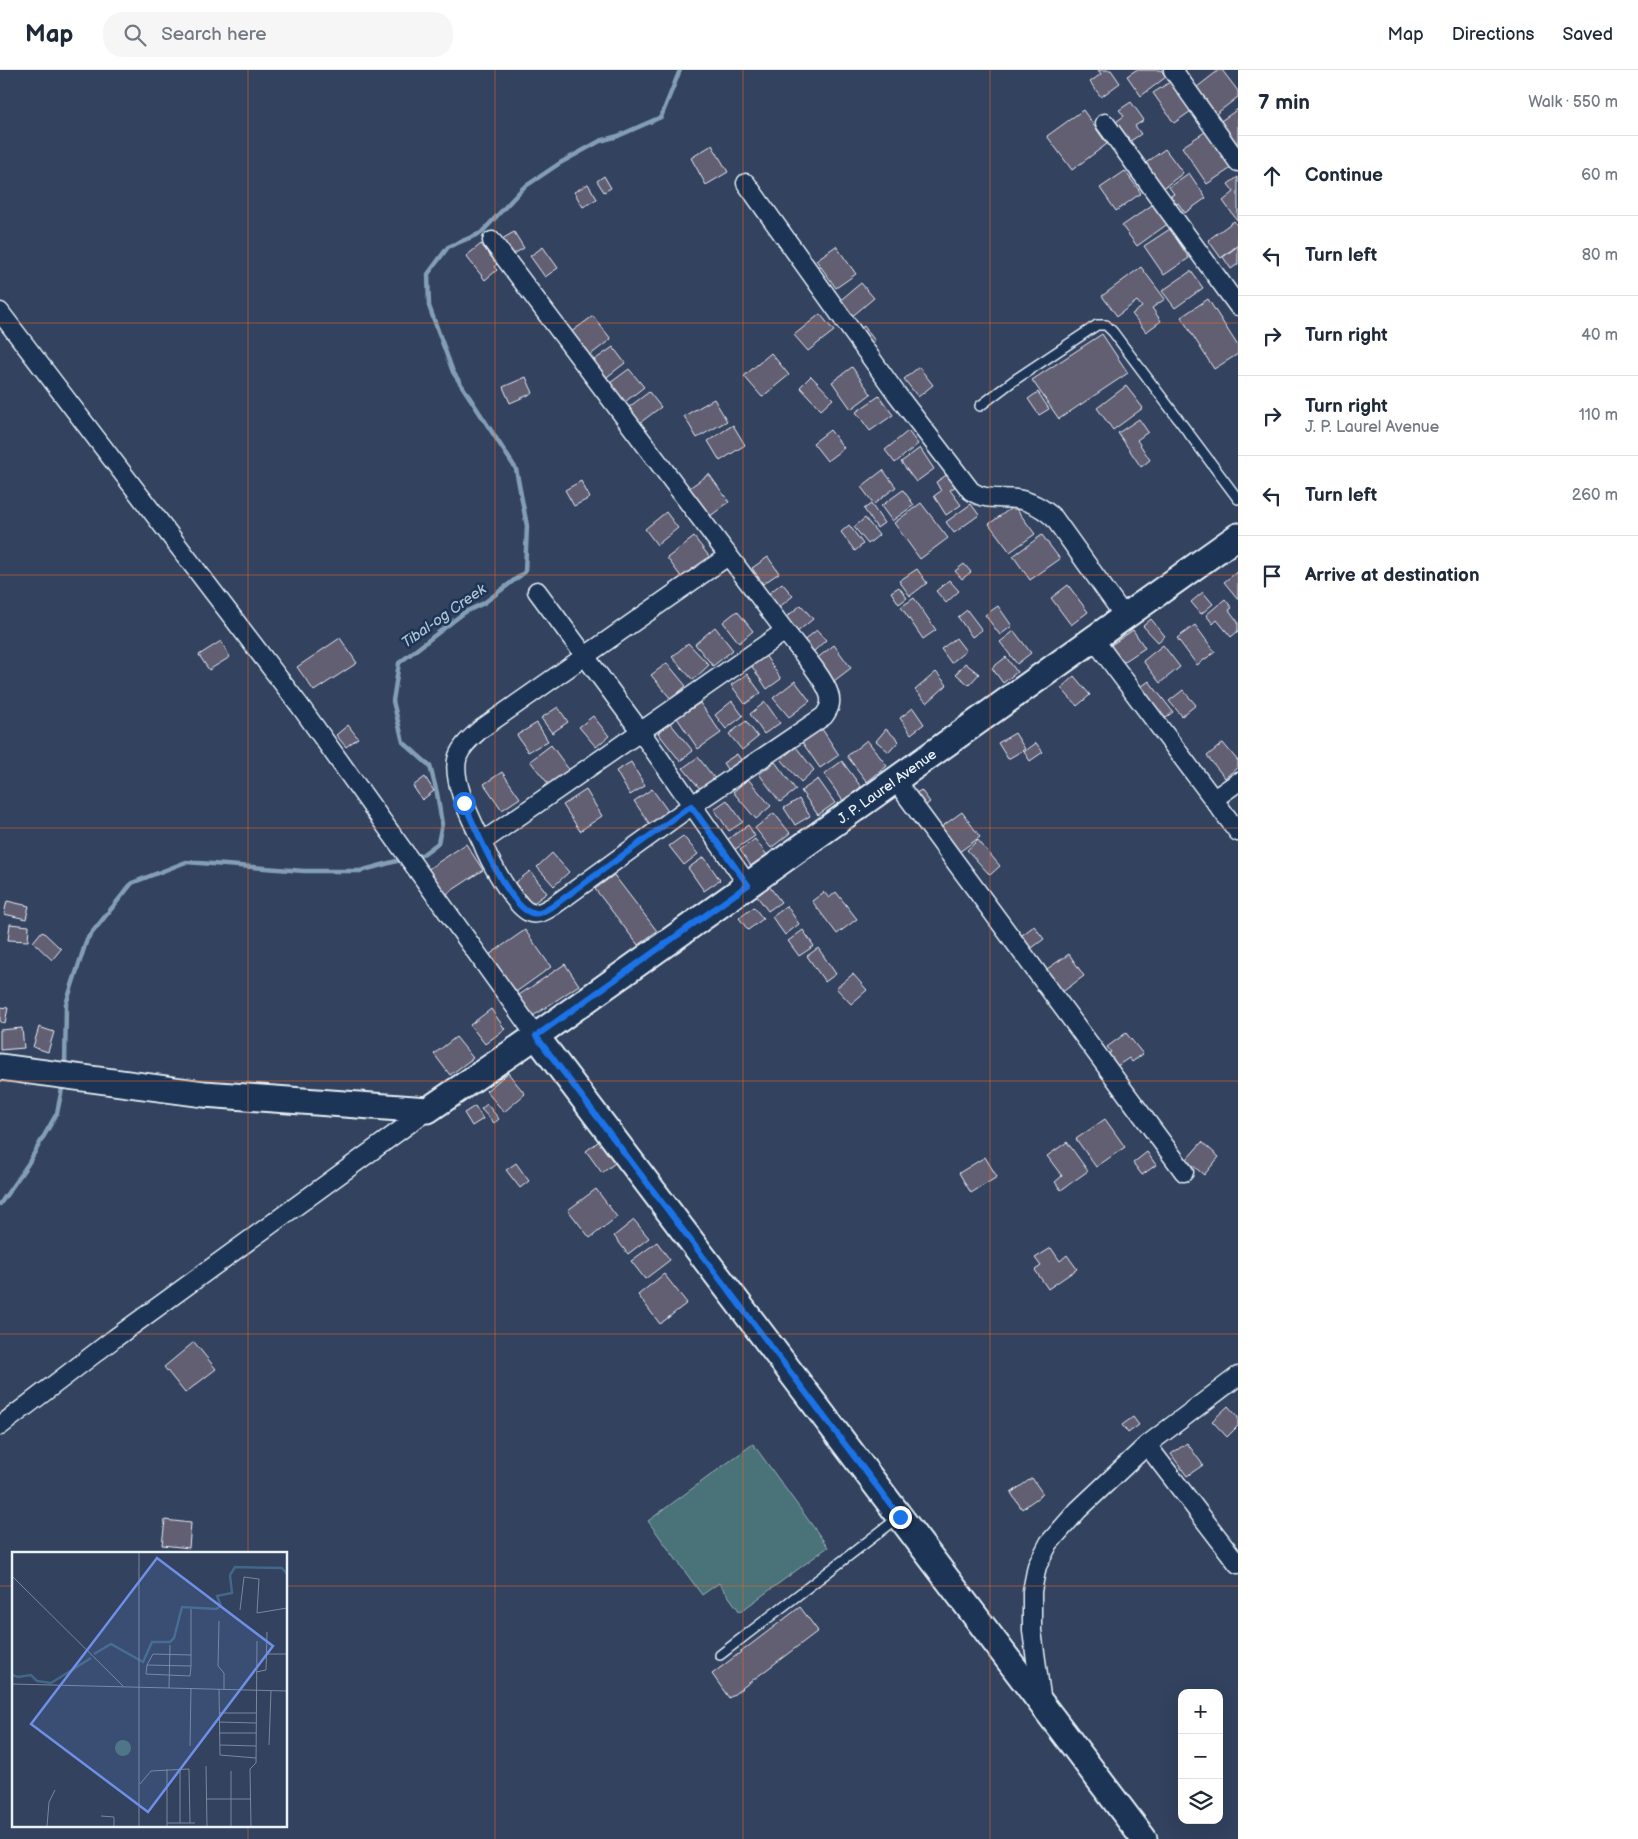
<!DOCTYPE html>
<html lang="en">
<head>
<meta charset="utf-8">
<style>
  body { margin:0; font-family:"Balsamiq Sans",sans-serif; background:#f6f6f7; color:#1f2937 }
  .controls { position:absolute; right:15px; bottom:15px; display:grid; overflow:hidden; border-radius:10px; box-shadow:0 5px 20px #0002 }
  .controls button { width:45px; height:45px; display:grid; place-items:center; padding:0; border:0; border-bottom:1px solid #e0e1e3; background:#fff; color:#1f2937; font:25px sans-serif }
  .stop { position:absolute; width:15px; height:15px; margin:-11px; border:4px solid #1a73e8; border-radius:50%; background:#fff }
  .stop.end { background:#1a73e8; border-color:#fff; box-shadow:0 1px 5px #0008 }
  .list { margin:0; padding:0; list-style:none }
  h2 { display:flex; justify-content:space-between; align-items:center; height:65px; margin:0; padding:0 20px; font-size:21px }
  h2 small { font-size:16px; font-weight:400; color:#747a83 }
  .list li { display:grid; grid-template-columns:32px 1fr auto; gap:15px; align-items:center; box-sizing:border-box; height:80px; padding:0 20px; border-top:1px solid #e0e1e3 }
  .list b { display:block; font-size:19px; white-space:nowrap }
  .list p { margin:0; font-size:16px; white-space:nowrap; color:#747a83 }
  .list em { font-size:16px; font-style:normal; color:#747a83 }
  .icon { flex:none; width:28px; height:28px; fill:none; stroke:currentColor; stroke-width:2; stroke-linecap:round; stroke-linejoin:round }
  .map { position:relative; flex:none; width:1238px; height:1769px; overflow:hidden }
  header { display:flex; align-items:center; gap:30px; box-sizing:border-box; height:70px; padding:0 25px; background:#fff; border-bottom:1px solid #e0e1e3 }
  header strong { font-size:24px }
  nav { display:flex; gap:28px; margin-inline-start:auto; font-size:18px }
  .search { width:350px; height:45px; background:#f6f6f7; display:flex; align-items:center; gap:12px; box-sizing:border-box; padding:0 18px; border-radius:20px; color:#747a83; font-size:19px }
  main { display:flex }
  aside { flex:1; background:#fff }
  .map>svg:first-child { display:block }
</style>
</head>
<body>
<header>
<strong>Map</strong>
<div class="search"><svg class="icon" aria-label="search" viewBox="0 0 24 24"><circle cx="10" cy="10" r="6"/><path d="M15 15l6 6"/></svg>Search here</div>
<nav><a>Map</a><a>Directions</a><a>Saved</a></nav>
</header>
<main>
<div class="map">
<svg width="1238" height="1769" viewBox="0 0 1238 1769">
  <rect width="100%" height="100%" fill="#32425f"/>
  <filter id="ink" filterUnits="userSpaceOnUse"><feTurbulence type="fractalNoise" baseFrequency=".02" numOctaves="2"/><feDisplacementMap in="SourceGraphic" scale="10" xChannelSelector="R" yChannelSelector="G"/><feConvolveMatrix kernelMatrix="1 2 1 2 8 2 1 2 1" color-interpolation-filters="sRGB"/></filter>
  <g filter="url(#ink)">
    <path fill="#4a7378" stroke="#99b2b8" d="M753,1374L828,1477L740,1542L719,1513L702,1525L648,1451Z"/>
    <g fill="none" stroke-linecap="round" stroke-linejoin="round">
      <path stroke="#849fb5" stroke-width="4.5" d="M414,787L422,785L438,773L442,754L437,723L430,696L403,672L393,631L399,593L465,542L484,533L525,502L527,456L516,399L453,302L429,236L428,204L448,177L481,163L523,118L560,93L600,71L618,66L661,47L680,0
        M65,998L66,934L87,869L132,813L186,792L304,801H360L404,789
        M0,1134L28,1094L57,1043L63,1014"/>
    </g>
    <path fill="#645f73" stroke="#e8f1f8" d="M1098,0H1111L1120,13L1101,27L1090,12L1101,4Z
      M1136,0H1161L1166,7L1141,26L1127,6Z
      M1219,0H1222L1238,21V27L1212,47L1192,21Z
      M1173,10L1194,39L1174,53L1153,23Z
      M1131,32L1144,50L1135,56L1141,64L1126,74L1113,54L1124,46L1119,40Z
      M1238,39V81L1215,55Z
      M1083,40L1107,74L1072,100L1047,66Z
      M1211,58L1236,95L1207,114L1182,77Z
      M712,75L728,102L706,115L691,88Z
      M1165,79L1183,103L1161,120L1143,95Z
      M1125,101L1141,123L1116,141L1100,118Z
      M1189,103L1206,128L1185,143L1178,133L1173,136L1167,128L1174,124L1169,117Z
      M604,106L611,118L604,122L597,111Z
      M1238,107V149L1237,150L1223,131L1234,122L1228,114Z
      M588,114L597,129L583,137L574,122Z
      M1155,133L1169,153L1137,176L1122,156Z
      M1234,151L1238,157V175L1221,188L1208,170Z
      M1170,159L1189,188L1164,205L1144,176Z
      M514,162L524,178L512,185L502,169Z
      M481,174L497,194L494,197L497,200L485,210L466,186Z
      M836,176L856,204L836,218L816,190Z
      M1238,176V194L1231,199L1223,187Z
      M543,177L558,198L545,207L530,186Z
      M1141,197L1165,229L1152,238L1161,251L1146,262L1132,244L1142,237L1137,231L1117,246L1102,226Z
      M1191,201L1203,218L1175,238L1162,221Z
      M861,213L874,228L849,249L837,233Z
      M1208,229L1238,276V284L1214,299L1181,247Z
      M820,244L834,261L808,281L794,265Z
      M593,246L611,269L585,289L567,265Z
      M864,256L875,271L867,277L855,262Z
      M1102,264L1128,303L1059,349L1032,310Z
      M613,277L625,293L603,310L590,293Z
      M771,283L789,305L762,327L744,306Z
      M852,297L871,324L851,339L832,312Z
      M919,297L933,315L918,327L904,309Z
      M629,299L644,317L621,335L606,316Z
      M811,306L833,329L821,340L800,317Z
      M526,307L533,323L510,333L503,317Z
      M1126,316L1143,338L1113,360L1097,338Z
      M649,322L661,337L637,355L625,340Z
      M1038,322L1049,339L1039,345L1028,329Z
      M879,326L893,345L870,361L856,342Z
      M714,329L727,351L697,368L684,346Z
      M1139,349L1148,362L1137,370L1150,390L1141,397L1118,363Z
      M733,355L745,375L720,391L708,371Z
      M830,360L844,378L827,391L813,373Z
      M908,361L918,374L895,393L885,380Z
      M920,378L934,399L916,412L901,392Z
      M883,400L896,417L874,434L861,417Z
      M709,404L729,432L705,450L685,421Z
      M948,404L956,416L950,420L961,435L946,445L934,426L941,421L936,412Z
      M581,411L590,428L574,436L565,420Z
      M903,420L914,435L892,451L881,436Z
      M921,433L948,468L920,489L894,453Z
      M871,434L884,453L877,458L864,439Z
      M971,434L979,445L954,463L946,452Z
      M1014,436L1035,464L1010,482L989,454Z
      M666,442L678,458L657,475L645,459Z
      M865,448L879,465L868,474L854,457Z
      M849,455L863,474L855,481L841,462Z
      M1042,465L1060,489L1030,510L1013,486Z
      M694,467L712,490L685,512L667,488Z
      M768,487L779,503L763,514L752,498Z
      M964,494L971,502L962,509L955,501Z
      M917,499L927,513L910,526L899,511Z
      M1238,501V529L1224,512Z
      M949,510L959,521L946,533L936,521Z
      M782,513L793,526L778,538L767,525Z
      M1068,515L1088,542L1071,555L1051,528Z
      M899,517L907,528L899,534L891,522Z
      M1203,522L1213,534L1201,544L1191,532Z
      M914,528L936,560L923,569L901,537Z
      M1225,529L1232,538L1229,540L1238,552V561L1231,567L1217,550L1213,554L1206,545Z
      M801,535L813,549L796,563L784,549Z
      M998,536L1012,556L1000,565L985,545Z
      M967,540L982,560L972,567L958,547Z
      M737,541L753,561L739,573L723,552Z
      M1151,549L1165,566L1158,572L1143,556Z
      M1195,555L1215,582L1197,595L1177,568Z
      M715,557L733,580L713,596L695,574Z
      M817,560L826,570L812,583L802,572Z
      M1133,560L1145,578L1122,593L1111,575Z
      M1014,561L1031,583L1017,594L1000,572Z
      M340,568L357,593L314,621L297,597Z
      M956,568L966,581L951,593L941,579Z
      M221,571L230,587L209,600L199,585Z
      M688,573L709,595L693,610L672,587Z
      M834,575L851,598L834,611L816,589Z
      M1163,575L1180,597L1160,613L1143,591Z
      M765,585L781,609L767,619L751,595Z
      M1006,587L1017,602L1003,613L992,598Z
      M667,593L686,616L671,629L651,605Z
      M965,593L979,604L969,615L956,604Z
      M936,602L947,615L927,633L915,620Z
      M747,604L761,623L745,634L731,615Z
      M1074,606L1090,625L1077,636L1061,618Z
      M795,611L810,631L789,647L773,628Z
      M1149,611L1173,642L1162,650L1138,619Z
      M1183,620L1196,635L1182,646L1169,631Z
      M732,631L743,646L726,659L715,645Z
      M765,632L780,653L764,664L750,644Z
      M700,633L721,663L698,679L677,648Z
      M558,637L568,652L552,663L541,648Z
      M913,638L924,654L911,664L900,648Z
      M593,646L609,666L596,677L579,657Z
      M746,651L758,667L742,680L729,664Z
      M537,653L548,671L528,682L517,665Z
      M670,653L693,681L680,691L658,663Z
      M348,655L358,668L346,677L336,665Z
      M822,659L839,685L820,698L802,672Z
      M886,659L899,671L889,682L876,671Z
      M1015,663L1025,679L1008,689L998,673Z
      M867,670L887,696L867,712L847,686Z
      M1036,673L1043,682L1030,691L1024,682Z
      M1223,673L1238,691V697L1225,708L1207,686Z
      M551,675L570,701L550,716L530,691Z
      M796,677L814,700L801,712L781,689Z
      M737,684L743,693L729,702L723,693Z
      M698,687L715,709L701,720L683,698Z
      M842,691L861,717L843,731L824,704Z
      M631,692L645,716L630,725L616,701Z
      M775,692L796,720L780,732L759,704Z
      M502,702L520,728L502,740L484,714Z
      M425,707L434,721L422,730L413,716Z
      M748,709L771,736L756,749L733,722Z
      M818,709L835,733L818,745L801,721Z
      M652,719L670,744L651,756L634,731Z
      M586,720L602,746L580,761L563,735Z
      M921,720L930,732L920,740L910,727Z
      M799,729L810,746L795,755L784,738Z
      M727,730L743,752L729,761L714,739Z
      M962,742L980,767L955,785L937,760Z
      M774,743L790,763L771,778L755,758Z
      M748,755L755,766L731,782L724,772Z
      M683,766L698,784L684,795L669,776Z
      M755,769L767,785L751,796L740,780Z
      M978,770L1000,796L990,805L967,780Z
      M466,774L483,800L445,825L428,799Z
      M552,783L569,802L554,816L537,797Z
      M704,787L720,810L704,821L688,798Z
      M530,801L547,823L532,834L515,813Z
      M614,805L657,861L638,875L595,819Z
      M769,816L781,832L768,841L756,825Z
      M824,822L829,828L836,822L857,849L837,864L812,831Z
      M7,831L29,836L26,849L4,844Z
      M787,836L799,854L785,865L772,847Z
      M754,837L763,849L748,860L739,848Z
      M10,854L29,856L28,871L8,870Z
      M1034,856L1044,869L1028,881L1018,868Z
      M525,860L551,897L516,922L489,885Z
      M803,860L814,876L799,886L788,871Z
      M42,861L61,879L52,890L33,872Z
      M818,878L836,904L825,912L807,886Z
      M1069,884L1084,906L1057,926L1041,903Z
      M565,894L579,915L533,946L519,925Z
      M853,904L867,920L851,934L836,918Z
      M0,937L8,938L5,953L0,952Z
      M491,939L505,959L485,974L470,955Z
      M39,957L54,962L48,982L33,977Z
      M22,958L24,978L0,980V960Z
      M1126,963L1143,984L1132,992L1129,988L1117,996L1114,991L1110,994L1104,987L1111,982L1107,977Z
      M456,967L473,988L450,1005L434,984Z
      M508,1003L525,1024L504,1042L486,1021Z
      M487,1034L499,1049L494,1053L481,1039Z
      M475,1036L483,1049L472,1056L464,1043Z
      M1105,1049L1125,1077L1096,1097L1076,1069Z
      M599,1071L615,1093L602,1103L586,1081Z
      M1067,1072L1088,1101L1061,1120L1055,1112L1062,1106L1047,1086Z
      M1202,1072L1219,1087L1204,1105L1186,1090Z
      M1147,1082L1156,1095L1142,1105L1133,1093Z
      M985,1087L997,1107L971,1123L959,1103Z
      M516,1093L529,1111L520,1118L506,1100Z
      M596,1119L617,1147L590,1168L568,1140Z
      M634,1150L649,1168L628,1184L614,1166Z
      M657,1172L670,1190L645,1209L631,1191Z
      M1051,1178L1060,1191L1067,1185L1077,1199L1048,1219L1035,1200L1041,1196L1035,1188Z
      M664,1204L687,1233L660,1254L638,1225Z
      M194,1272L216,1299L185,1323L164,1297Z
      M1228,1336L1238,1347V1356L1227,1367L1212,1351Z
      M1133,1347L1139,1355L1128,1363L1122,1355Z
      M1187,1373L1203,1395L1187,1406L1171,1384Z
      M1032,1408L1043,1424L1022,1439L1011,1423Z
      M165,1450L191,1453L189,1478L162,1475Z
      M800,1537L818,1561L729,1628L712,1604Z"/>
    <g fill="none" stroke-linecap="round" stroke-linejoin="round">
      <g stroke="#e8f1f8" stroke-width="12">
        <path id="lane" d="M980,336L1013,311L1097,255H1106L1113,262L1238,429
          M720,1585L898,1448"/>
      </g>
      <g stroke="#e8f1f8" stroke-width="21">
        <path id="street" d="M1173,0L1238,92
          M1105,53L1238,236
          M746,113L896,323L971,421C986,431 999,427 1016,429C1031,431 1043,438 1054,448L1124,546
          M492,171L785,561C797,577 824,607 829,624C832,633 829,639 824,646L691,736L553,836C546,840 539,845 531,843C515,839 488,788 482,772L785,561
          M0,242L300,636L536,966
          M537,521L641,662L748,815
          M1093,568L1238,762
          M895,710L1184,1102
          M1214,729L1238,712
          M482,772C472,751 450,709 458,686C462,675 472,667 481,659L728,486
          M0,1356L115,1268L428,1040
          M1147,1375L1238,1494
          M1042,1633L1032,1561V1521L1037,1496L1049,1473L1078,1440L1147,1375L1238,1306"/>
      </g>
      <g stroke="#e8f1f8" stroke-width="29">
        <g id="secondary">
          <path d="M536,966L1144,1769"/>
          <path id="s1" d="M0,997L204,1024L428,1040L536,966L1238,466"/>
        </g>
      </g>
      <use href="#lane" stroke="#1d3557" stroke-width="9"/>
      <use href="#street" stroke="#1d3557" stroke-width="18"/>
      <use href="#secondary" stroke="#1d3557" stroke-width="25"/>
    </g>
  </g>
  <g fill="none" stroke-linecap="round" stroke-linejoin="round" filter="url(#ink)">
    <path stroke="#1a73e8" stroke-width="6" d="M464,733C474,755 509,839 532,843C540,845 546,840 553,836L691,736L748,815L536,966L900,1447"/>
  </g>
  <path fill="none" stroke="#e86824" stroke-width="1" stroke-opacity="0.55" d="M248,0V1483M495,0V1769M743,0V1769M990,0V1769M0,253H1238M0,505H1238M0,758H1238M0,1011H1238M0,1264H1238M0,1516H14M286,1516H1238M248,1755V1769"/>
  <g text-anchor="middle" dominant-baseline="central" stroke-width="5" stroke-linejoin="round" paint-order="stroke">
    <g font-size="14" fill="#e8f1f8" stroke="#1d3557">
      <text stroke="none"><textPath href="#s1" startOffset="992">J. P. Laurel Avenue</textPath></text>
    </g>
    <g font-size="15" font-style="italic" fill="#aec1d1" stroke="#1d3557">
      <text transform="translate(444 546) rotate(-35)">Tibal-og Creek</text>
    </g>
  </g>
  <g transform="translate(12 1482)">
    <rect width="275" height="275" fill="#32425f"/>
    <path d="M103 196a8 8 0 1 1 16 0a8 8 0 1 1-16 0Z" fill="#4a7378"/>
    <path fill="none" stroke="#416888" stroke-width="2.5" d="M82,102L99,92L131,110L140,90H158L162,86L170,55L204,57L209,54L205,44L220,41L218,23L223,15L270,16L275,22M0,123L6,125L19,123L25,129L39,131L79,106"/>
    <path fill="none" stroke="#7b889c" stroke-width="1" d="M0,24L111,134M228,58L232,25L247,27L245,61L275,56M207,69L206,114L212,121V137M255,102H275M135,113L141,102L179,103M179,114L135,113L134,122L178,124L179,114V57M244,120L254,118L255,80M0,132L275,139M157,136L158,93M207,137L208,203L244,206M207,161H244M207,170L244,171M207,181H244M208,193L244,194M257,193L259,139M178,194L179,136M194,214L195,274M155,217V274M219,219V274M128,232L139,219L177,217L178,271M194,247H239M89,264L102,265V274M155,271H183M168,271V217M35,274L37,250L43,238M127,274V1M239,274L238,217L244,211L245,89"/>
    <path fill="#6e8fe5" fill-opacity="0.15" stroke="#6e8fe5" stroke-width="2.5" d="M145,6L261,94L136,260L19,172Z"/>
    <rect width="275" height="275" fill="none" stroke="#e8f1f8" stroke-width="2.5"/>
  </g>
</svg>
<div class="controls">
<button>+</button>
<button>−</button>
<button><svg class="icon" aria-label="layers" viewBox="0 0 24 24"><path d="M12 4l9 5-9 5-9-5zM3 14l9 5 9-5"/></svg></button>
</div>
<div class="stop" style="left:464px;top:733px"></div>
<div class="stop end" style="left:900px;top:1447px"></div>
</div>
<aside>
<h2>7 min<small>Walk · 550 m</small></h2>
<ul class="list">
<li><svg class="icon" aria-label="ahead" viewBox="0 0 24 24"><path d="M12 20V5M6 11l6-6 6 6"/></svg><div><b>Continue</b></div><em>60 m</em></li>
<li><svg class="icon" aria-label="left" viewBox="0 0 24 24"><path d="M17 20v-9H6M10 6l-5 5 5 5"/></svg><div><b>Turn left</b></div><em>80 m</em></li>
<li><svg class="icon" aria-label="right" viewBox="0 0 24 24"><path d="M7 20v-9h11M14 6l5 5-5 5"/></svg><div><b>Turn right</b></div><em>40 m</em></li>
<li><svg class="icon" aria-label="right" viewBox="0 0 24 24"><path d="M7 20v-9h11M14 6l5 5-5 5"/></svg><div><b>Turn right</b><p>J. P. Laurel Avenue</p></div><em>110 m</em></li>
<li><svg class="icon" aria-label="left" viewBox="0 0 24 24"><path d="M17 20v-9H6M10 6l-5 5 5 5"/></svg><div><b>Turn left</b></div><em>260 m</em></li>
<li><svg class="icon" aria-label="arrive" viewBox="0 0 24 24"><path d="M6 21V4h12l-3 4 3 4H6"/></svg><div><b>Arrive at destination</b></div></li>
</ul>
</aside>
</main>
</body>
</html>
